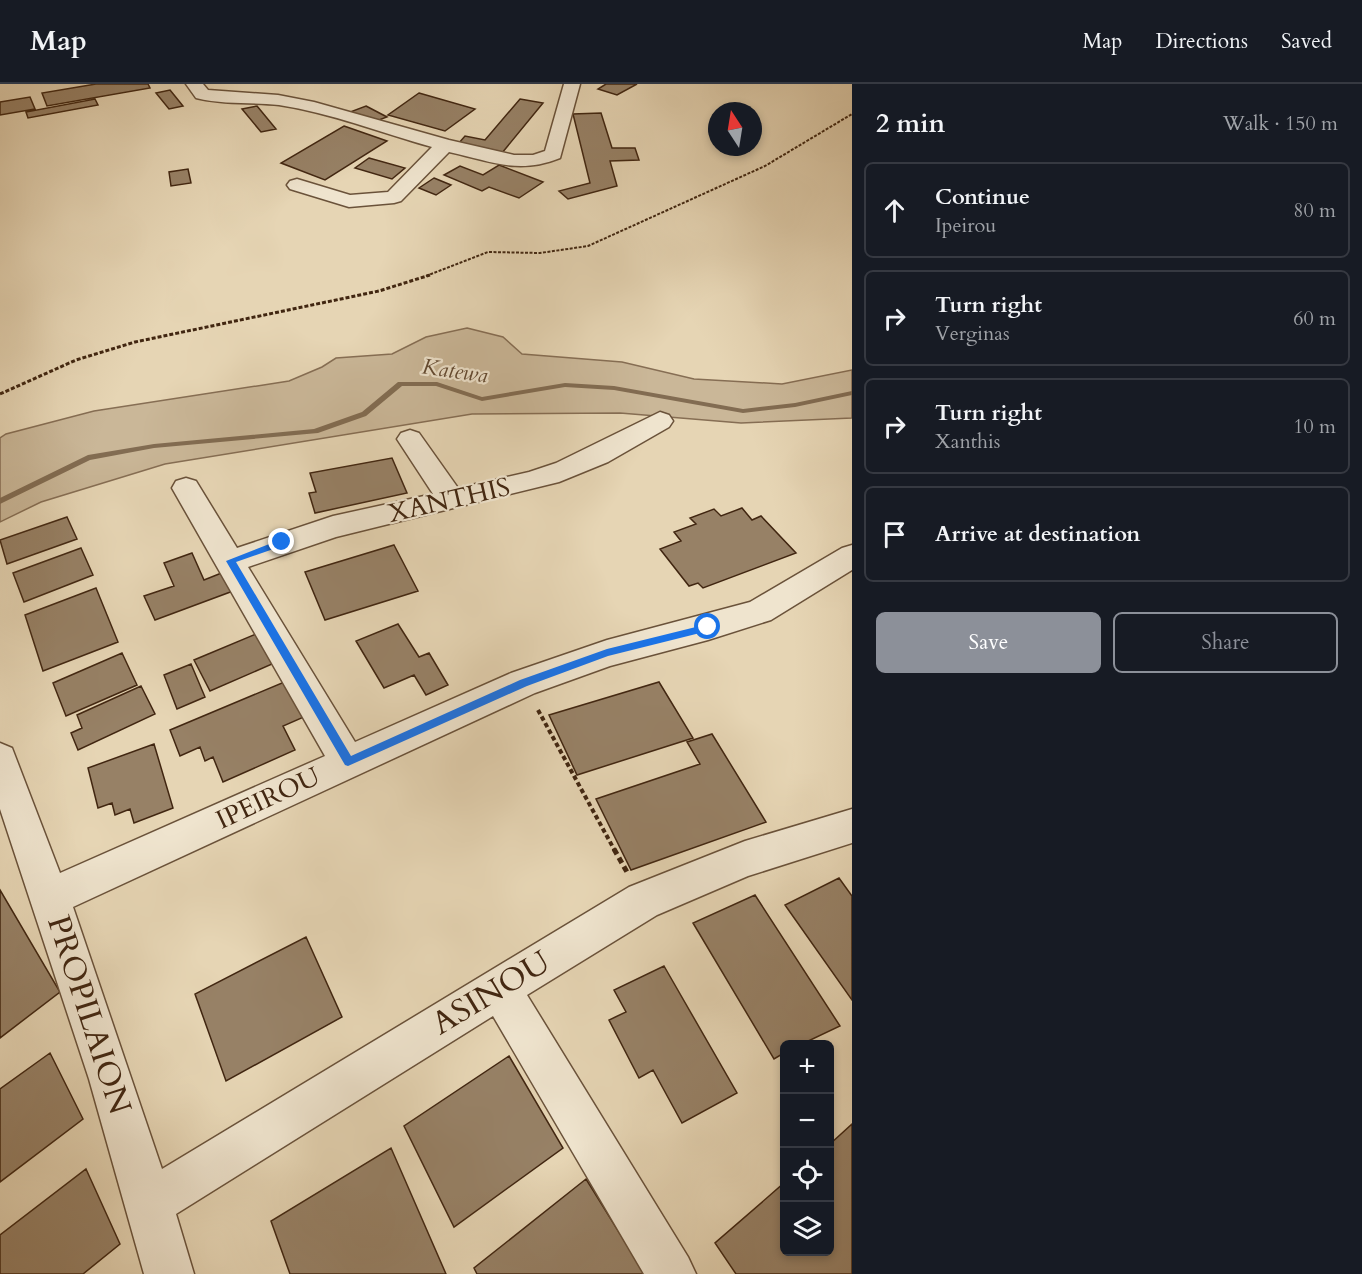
<!DOCTYPE html>
<html lang="en">
<head>
<meta charset="utf-8">
<style>
  body { margin:0; font-family:Cardo,serif; background:#20242c; color:#f1f3f6 }
  .controls { position:absolute; right:18px; bottom:18px; display:grid; overflow:hidden; border-radius:9px; box-shadow:0 3px 9px #0003 }
  .controls button { width:54px; height:54px; display:grid; place-items:center; padding:0; border:0; border-bottom:2px solid #363941; background:#171b24; color:#f1f3f6; font:30px sans-serif }
  .compass { position:absolute; left:708px; top:18px; width:54px; height:54px; border-radius:50%; background:#171b24; box-shadow:0 3px 9px #0003; rotate:348deg }
  .stop { position:absolute; width:18px; height:18px; margin:-14px; border:4px solid #1a73e8; border-radius:50%; background:#fff }
  .stop.end { background:#1a73e8; border-color:#fff; box-shadow:0 2px 6px #0008 }
  .list { margin:0; padding:0; list-style:none }
  h2 { display:flex; justify-content:space-between; align-items:center; height:78px; margin:0; padding:0 24px; font-size:26px }
  h2 small { font-size:20px; font-weight:400; color:#9ea1a6 }
  .list li { display:grid; grid-template-columns:39px 1fr auto; gap:18px; align-items:center; box-sizing:border-box; height:96px; margin:0 12px 12px; padding:0 12px; border:2px solid #363941; border-radius:9px }
  .list b { display:block; font-size:22px; white-space:nowrap }
  .list p { margin:0; font-size:20px; white-space:nowrap; color:#9ea1a6 }
  .list em { font-size:20px; font-style:normal; color:#9ea1a6 }
  .actions { display:flex; gap:12px; padding:18px 24px }
  .actions a { flex:1; padding:14px 0; border:2px solid #8c9099; border-radius:9px; text-align:center; font-size:21px; color:#8c9099 }
  .actions .main { background:#8c9099; color:#fff }
  .icon { flex:none; width:33px; height:33px; fill:none; stroke:currentColor; stroke-width:2; stroke-linecap:round; stroke-linejoin:round }
  .map { position:relative; flex:none; width:852px; height:1190px; overflow:hidden }
  header { display:flex; align-items:center; gap:36px; box-sizing:border-box; height:84px; padding:0 30px; background:#171b24; border-bottom:2px solid #363941 }
  header strong { font-size:28px }
  nav { display:flex; gap:33px; margin-inline-start:auto; font-size:21px }
  main { display:flex }
  aside { flex:1; background:#171b24 }
  .map>svg:first-child { display:block }
</style>
</head>
<body>
<header>
<strong>Map</strong>
<nav><a>Map</a><a>Directions</a><a>Saved</a></nav>
</header>
<main>
<div class="map">
<svg width="852" height="1190" viewBox="0 0 852 1190">
  <rect width="100%" height="100%" fill="#e6d5b4"/>
  <filter id="stains"><feTurbulence type="fractalNoise" baseFrequency=".00333" numOctaves="4"/><feColorMatrix values="0 0 0 0 .2 0 0 0 0 .09 0 0 0 0 .02 0 0 0 .5 -.17"/></filter>
  <radialGradient id="worn" r=".72"><stop offset=".6" stop-color="#630" stop-opacity="0"/><stop offset="1" stop-color="#630" stop-opacity=".3"/></radialGradient>
  <path fill="#cab798" stroke="#866e54" stroke-width="1.5" d="M467,244L503,253L522,270L622,278L694,295L782,300L852,286V334L741,339L620,329L472,330L165,380L41,418L0,438V354L6,350L94,327L289,297L322,283L336,274L392,270L426,253Z"/>
  <g fill="none" stroke-linecap="round" stroke-linejoin="round">
    <path fill="#826c52" fill-rule="evenodd" d="M398,298H437L482,313L565,299L614,302L743,325L795,319L852,307V311L795,323L743,329L614,306L565,303L482,317L436,302H402L366,332L318,349L154,364L90,376L0,420V414L88,371L154,360L314,345L362,328Z"/>
  </g>
  <path fill="#978166" stroke="#412611" stroke-width="1.5" d="M96,0H148L150,4L47,22L42,9Z
    M606,0H637L617,11L598,5Z
    M170,6L183,22L169,25L156,9Z
    M419,9L475,25L445,47L388,31Z
    M30,13L35,25L0,31V18Z
    M95,15L98,21L28,34L26,28Z
    M520,15L543,19L502,69L458,60L465,52L485,56Z
    M257,22L276,45L261,48L242,25Z
    M366,22L387,33L371,39L350,28Z
    M601,29L612,64H635L639,76L610,77L617,102L568,115L559,107L590,99L573,30Z
    M344,42L387,57L325,96L281,79Z
    M369,74L405,84L392,95L355,84Z
    M499,81L543,98L519,114L489,103L482,107L444,91L460,82L483,91Z
    M188,85L191,99L171,102L169,88Z
    M434,94L451,101L436,111L419,104Z
    M392,374L407,409L315,429L309,409L316,408L310,389Z
    M742,424L752,436L761,432L796,469L703,504L698,499L689,502L660,465L681,457L674,448L696,440L690,434L714,425L721,432Z
    M67,433L77,455L7,480L0,456Z
    M394,461L418,507L325,536L305,488Z
    M81,464L93,491L24,518L13,489Z
    M192,469L204,496L224,488L233,507L155,536L144,512L174,502L164,479Z
    M96,504L118,558L43,587L25,531Z
    M398,540L419,573L429,569L448,601L426,611L414,591L384,604L356,557Z
    M263,547L279,577L210,607L194,576Z
    M122,569L137,601L66,632L53,599Z
    M191,580L205,613L177,625L164,591Z
    M294,594L313,629L283,642L295,666L223,698L213,673L205,677L200,663L180,672L170,646Z
    M659,598L693,654L577,691L549,631Z
    M141,602L155,630L78,666L71,649L82,644L77,631Z
    M712,650L766,738L631,786L596,715L700,680L687,658Z
    M154,660L173,724L134,739L130,725L115,731L112,719L98,724L88,684Z
    M839,794L852,812V916L785,821Z
    M0,806L60,908L0,954Z
    M755,811L840,942L802,960H784V969L774,975L693,839Z
    M306,853L342,933L226,997L195,910Z
    M664,882L737,1009L682,1039L653,986L639,994L609,936L626,928L614,906Z
    M50,969L83,1035L0,1098V1005Z
    M509,972L563,1064L454,1143L404,1042Z
    M852,1040V1190H736L715,1159L784,1099V1168H830V1060Z
    M391,1064L446,1190H290L271,1137Z
    M86,1085L120,1160L83,1190H0V1151Z
    M586,1095L645,1190H477L474,1184Z"/>
  <g fill="none" stroke-linecap="round" stroke-linejoin="round">
    <g stroke="#6a523a" stroke-width="3">
      <path id="minor" d="M186,0H203L208,6L278,11L314,18L449,56L514,71H533L545,67L564,0H580L560,74C518,91 491,77 449,68L401,117L394,119L349,123L290,105L287,101L290,97L297,95L350,111L388,108L432,63C382,49 331,29 279,21C251,18 224,21 196,14Z
        M660,328L669,331L673,337L669,343L608,378L559,398L336,453L248,483L355,658L511,589L607,556L750,518L842,464L852,461V486L771,536L708,556L610,582L535,609L73,823L162,1085L629,803L745,757L852,725V759L748,792L657,831L527,911L688,1173L696,1190H644L493,932L176,1130L194,1190H144L89,995L0,725V659L12,664L60,789L325,672L172,404L176,397L186,394L196,397L237,464L333,432L433,410L397,355L401,349L410,346L419,349L458,404L529,388L556,379Z"/>
    </g>
    <path stroke="#412611" stroke-width="2" stroke-dasharray="3 1.5" stroke-linecap="butt" d="M426,192L488,168L540,169L588,162L765,82L852,30"/>
    <path stroke="#412611" stroke-width="3" stroke-dasharray="4 2" stroke-linecap="butt" d="M0,310L76,276L135,258L379,207L430,191"/>
    <path stroke="#412611" stroke-width="4" stroke-dasharray="4.5 3" stroke-linecap="butt" d="M538,626L615,767"/>
    <path stroke="#412611" stroke-width="5" stroke-dasharray="6 4" stroke-linecap="butt" d="M614,765L627,788"/>
    <use href="#minor" fill="#efe4ce" fill-rule="evenodd"/>
  </g>
  <path fill="#1a73e8" d="M282,455L285,456V461L236,478L351,672L520,596L607,565L708,540L713,543L708,547L608,572L527,602L348,682L345,681L226,477Z"/>
  <g text-anchor="middle" dominant-baseline="central" stroke-width="4.5" stroke-linejoin="round" paint-order="stroke">
    <g font-size="22" font-style="italic" fill="#624931" stroke="#efe4ce">
      <text transform="translate(455 287) rotate(8)">Katewa</text>
    </g>
    <g font-size="26" fill="#412611" stroke="#efe4ce">
      <text transform="translate(449 416) rotate(-13)">XANTHIS</text>
      <text transform="translate(268 714) rotate(-25)">IPEIROU</text>
    </g>
    <g font-size="32" fill="#412611" stroke="#efe4ce">
      <text transform="translate(491 909) rotate(-31)">ASINOU</text>
      <text transform="translate(89 931) rotate(72)">PROPILAION</text>
    </g>
  </g>
  <rect width="100%" height="100%" filter="url(#stains)"/>
  <rect width="100%" height="100%" fill="url(#worn)"/>
</svg>
<div class="controls">
<button>+</button>
<button>−</button>
<button><svg class="icon" aria-label="locate" viewBox="0 0 24 24"><circle cx="12" cy="12" r="6"/><path d="M12 2v4M12 18v4M2 12h4M18 12h4"/></svg></button>
<button><svg class="icon" aria-label="layers" viewBox="0 0 24 24"><path d="M12 4l9 5-9 5-9-5zM3 14l9 5 9-5"/></svg></button>
</div>
<svg class="compass" viewBox="-18 -18 36 36"><path d="M0-13l5 13h-10z" fill="#e53935"/><path d="M0 13l5-13h-10z" fill="#9ea1a6"/></svg>
<div class="stop" style="left:708px;top:543px"></div>
<div class="stop end" style="left:282px;top:458px"></div>
</div>
<aside>
<h2>2 min<small>Walk · 150 m</small></h2>
<ul class="list">
<li><svg class="icon" aria-label="ahead" viewBox="0 0 24 24"><path d="M12 20V5M6 11l6-6 6 6"/></svg><div><b>Continue</b><p>Ipeirou</p></div><em>80 m</em></li>
<li><svg class="icon" aria-label="right" viewBox="0 0 24 24"><path d="M7 20v-9h11M14 6l5 5-5 5"/></svg><div><b>Turn right</b><p>Verginas</p></div><em>60 m</em></li>
<li><svg class="icon" aria-label="right" viewBox="0 0 24 24"><path d="M7 20v-9h11M14 6l5 5-5 5"/></svg><div><b>Turn right</b><p>Xanthis</p></div><em>10 m</em></li>
<li><svg class="icon" aria-label="arrive" viewBox="0 0 24 24"><path d="M6 21V4h12l-3 4 3 4H6"/></svg><div><b>Arrive at destination</b></div></li>
</ul>
<div class="actions"><a class="main">Save</a><a>Share</a></div>
</aside>
</main>
</body>
</html>
